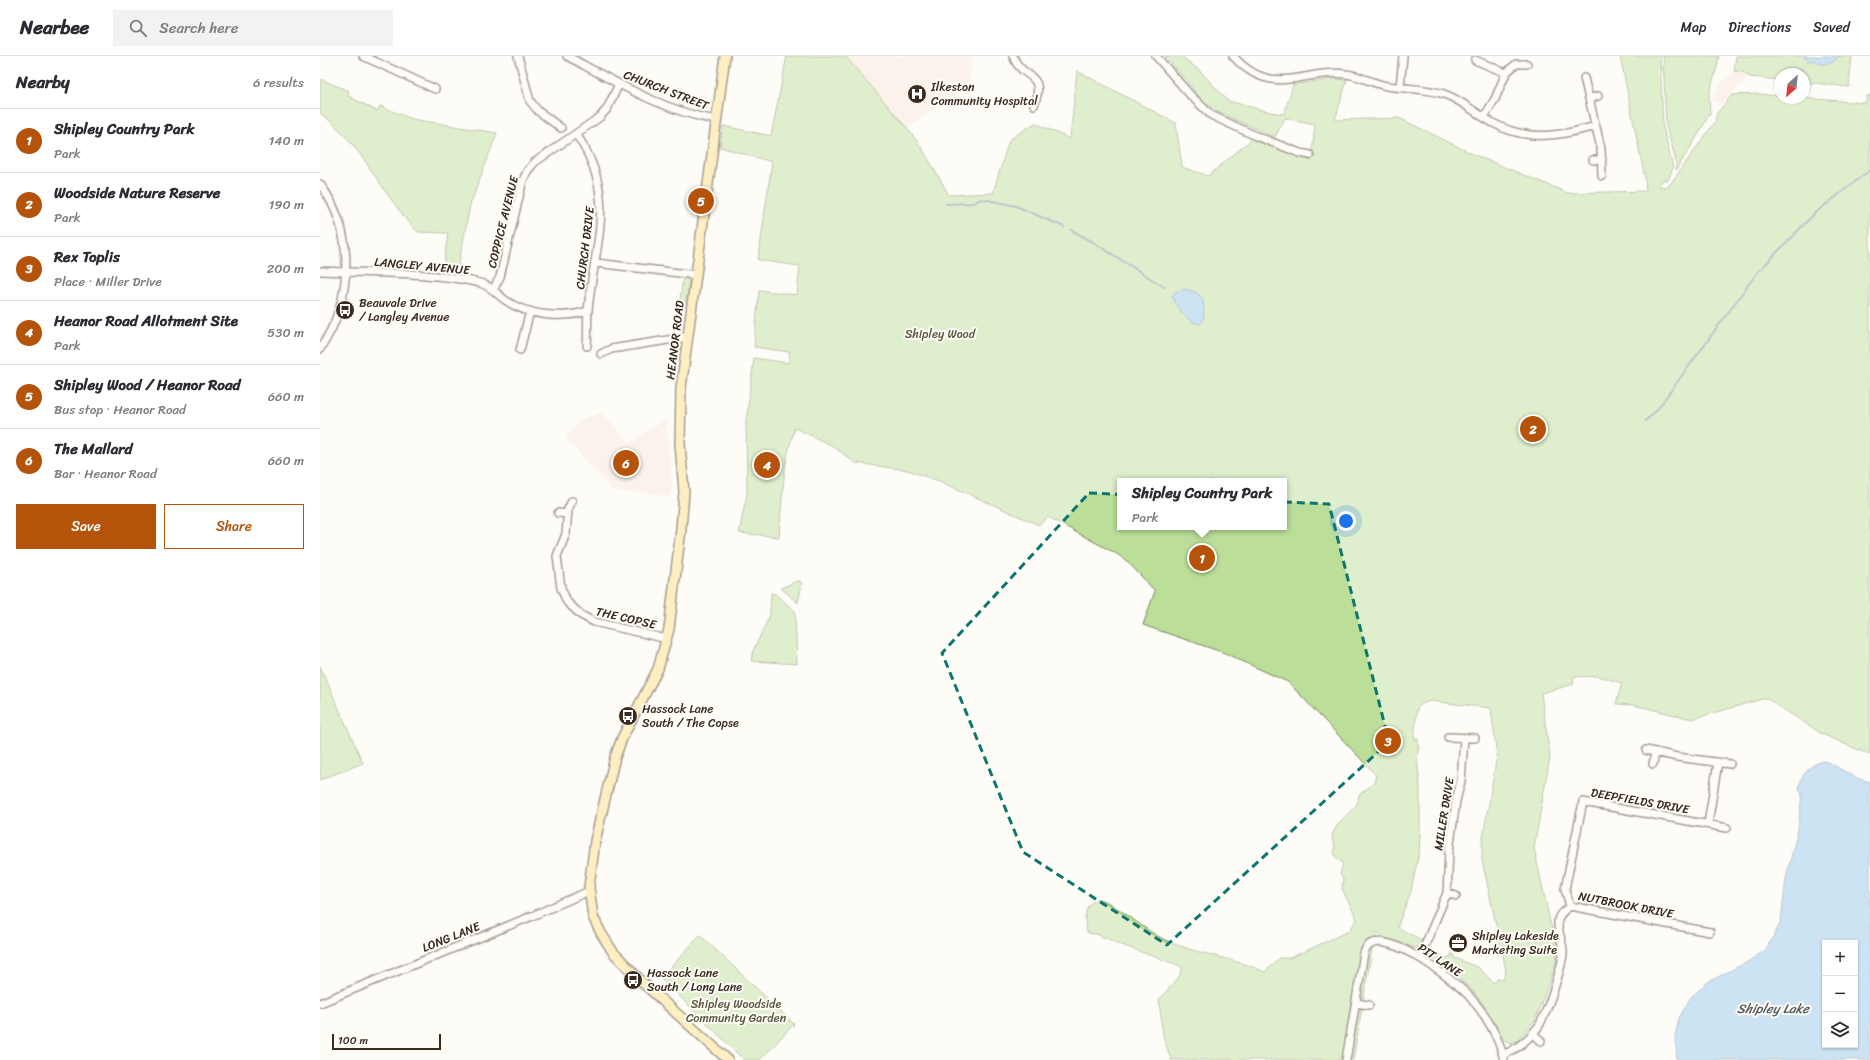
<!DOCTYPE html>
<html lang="en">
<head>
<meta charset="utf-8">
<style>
  body { margin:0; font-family:Sriracha,sans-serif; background:#f2f2f3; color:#2b2b33 }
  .controls { position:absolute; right:12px; bottom:12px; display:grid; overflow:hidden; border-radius:0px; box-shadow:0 1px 3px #0004 }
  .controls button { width:36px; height:36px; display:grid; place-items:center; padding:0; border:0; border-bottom:1px solid #e1e1e2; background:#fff; color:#2b2b33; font:20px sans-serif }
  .compass { position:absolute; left:1454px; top:12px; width:36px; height:36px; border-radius:50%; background:#fff; box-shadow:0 1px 3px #0004; rotate:207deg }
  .scale { position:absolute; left:12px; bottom:10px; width:109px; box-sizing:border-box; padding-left:4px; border:2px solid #3b2a1e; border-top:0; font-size:11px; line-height:14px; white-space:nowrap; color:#3b2a1e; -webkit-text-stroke:3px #fdfcf7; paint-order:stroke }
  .you { position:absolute; left:1026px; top:465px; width:14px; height:14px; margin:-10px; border:3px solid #fff; border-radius:50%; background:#1a73e8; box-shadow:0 0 0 6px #1a73e833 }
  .badge { display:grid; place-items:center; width:26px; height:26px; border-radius:50%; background:#b45309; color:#fff; font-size:13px; font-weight:700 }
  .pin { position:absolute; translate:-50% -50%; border:2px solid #fff; box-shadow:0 1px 4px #0006 }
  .popup { position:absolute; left:797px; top:422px; width:170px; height:52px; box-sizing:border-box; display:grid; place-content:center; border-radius:0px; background:#fff; filter:drop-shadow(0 1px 3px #0005); font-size:13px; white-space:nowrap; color:#7c7c81 }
  .popup b { font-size:15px; color:#2b2b33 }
  .popup::after { content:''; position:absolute; left:50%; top:100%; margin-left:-8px; border:8px solid transparent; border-top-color:#fff }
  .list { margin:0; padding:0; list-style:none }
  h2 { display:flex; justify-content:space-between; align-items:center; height:52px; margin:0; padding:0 16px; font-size:17px }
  h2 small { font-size:13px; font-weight:400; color:#7c7c81 }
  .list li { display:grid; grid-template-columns:26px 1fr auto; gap:12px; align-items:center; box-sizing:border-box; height:64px; padding:0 16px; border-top:1px solid #e1e1e2 }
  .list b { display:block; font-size:15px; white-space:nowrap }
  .list p { margin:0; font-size:13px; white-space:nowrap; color:#7c7c81 }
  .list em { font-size:13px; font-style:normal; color:#7c7c81 }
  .actions { display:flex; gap:8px; padding:12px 16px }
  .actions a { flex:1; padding:9px 0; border:1px solid #b45309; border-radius:0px; text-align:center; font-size:14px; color:#b45309 }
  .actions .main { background:#b45309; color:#fff }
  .icon { flex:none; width:22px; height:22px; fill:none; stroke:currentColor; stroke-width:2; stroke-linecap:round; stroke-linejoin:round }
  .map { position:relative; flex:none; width:1550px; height:1004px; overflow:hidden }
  header { display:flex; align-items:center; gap:24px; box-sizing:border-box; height:56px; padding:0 20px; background:#fff; border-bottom:1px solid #e1e1e2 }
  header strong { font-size:19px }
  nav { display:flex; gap:22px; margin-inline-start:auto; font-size:14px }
  .search { width:280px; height:36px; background:#f2f2f3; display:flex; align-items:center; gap:10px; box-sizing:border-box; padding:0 14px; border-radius:0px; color:#7c7c81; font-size:15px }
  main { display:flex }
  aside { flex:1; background:#fff }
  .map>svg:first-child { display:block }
</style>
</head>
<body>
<header>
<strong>Nearbee</strong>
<div class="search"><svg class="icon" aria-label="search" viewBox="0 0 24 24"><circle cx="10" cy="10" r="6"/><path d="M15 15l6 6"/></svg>Search here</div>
<nav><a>Map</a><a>Directions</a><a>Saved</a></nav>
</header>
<main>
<aside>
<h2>Nearby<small>6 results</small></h2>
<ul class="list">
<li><span class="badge">1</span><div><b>Shipley Country Park</b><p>Park</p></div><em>140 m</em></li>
<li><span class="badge">2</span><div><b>Woodside Nature Reserve</b><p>Park</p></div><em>190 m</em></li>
<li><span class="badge">3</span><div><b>Rex Toplis</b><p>Place · Miller Drive</p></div><em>200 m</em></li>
<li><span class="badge">4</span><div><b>Heanor Road Allotment Site</b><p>Park</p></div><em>530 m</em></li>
<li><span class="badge">5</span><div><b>Shipley Wood / Heanor Road</b><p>Bus stop · Heanor Road</p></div><em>660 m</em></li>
<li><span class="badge">6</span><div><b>The Mallard</b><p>Bar · Heanor Road</p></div><em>660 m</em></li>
</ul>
<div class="actions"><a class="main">Save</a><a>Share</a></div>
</aside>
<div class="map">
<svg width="1550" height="1004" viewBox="0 0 1550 1004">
  <rect width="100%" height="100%" fill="#fdfcf7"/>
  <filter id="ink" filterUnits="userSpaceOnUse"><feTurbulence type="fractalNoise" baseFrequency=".025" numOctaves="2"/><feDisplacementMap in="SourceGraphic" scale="8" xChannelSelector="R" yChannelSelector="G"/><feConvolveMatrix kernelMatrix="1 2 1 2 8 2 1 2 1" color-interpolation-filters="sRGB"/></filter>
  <g filter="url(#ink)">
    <path fill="#f8e9dc" d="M525,0H652L649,28L587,72Z
      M1416,0H1532L1529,31L1484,26V18H1460V24L1428,21L1401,49L1392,45L1399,29L1414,15Z
      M282,356L310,387L346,363L352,426L351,441L327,437L293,435L246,382L260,364Z"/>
    <path fill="#bbdf99" stroke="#7b845c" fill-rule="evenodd" d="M467,0H525L587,72L602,92L629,139L673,137L689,84L715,67L750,83L757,15L856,67L862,111L888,120L932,83L991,105L995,68L965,62L955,81L898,56L883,45L845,0H861L880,15L908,45L950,56L964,58L973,29L1012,23L1027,24L1015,64L1079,62L1157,100L1248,137L1326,135L1325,122L1300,0H1340L1343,71L1353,112L1348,124H1343L1338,130L1348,131L1395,66L1397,57L1412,39L1437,38L1460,40V42H1482L1546,47V41L1550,39V699L1502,678L1446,642L1372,663L1314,649L1296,648L1302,627L1278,620L1253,621L1254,628L1221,637L1230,701L1214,792L1230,866L1235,882L1237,900L1234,913L1215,964L1197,985L1189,987L1183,983L1169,957L1153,935L1133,917L1108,898L1109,893L1127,902L1130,901L1132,897L1135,902L1159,912L1174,927L1178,922L1184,924L1186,914L1162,804V787L1177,700L1171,652L1110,645L1102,648L1097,652L1094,683H1098V690H1099L1097,700L1100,731V780L1099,797L1091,835L1078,869V872L1102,884L1098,891L1095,892L1063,881L1057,876L1051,899L1033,1004H851L843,979L839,944L859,921L862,914L861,910L807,891L776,878L768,877C764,873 764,854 769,849C770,847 774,845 777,843L785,845C806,856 824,874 845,884C877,899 913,901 945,916L959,902H970L1029,875L1037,863L1022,833L1023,823L1020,818L1023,807C1015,802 1013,799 1015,789C1004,775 1029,759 1037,748C1039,745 1037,743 1039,739L1054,727L1056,719L968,626L902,596L823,569L835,535L808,506L797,498L728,461L719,469L619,425L587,414L535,407L513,390L475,372C463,403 462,447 459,481L419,477L427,438L426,365L434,302L468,307L470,296L434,291L439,234L477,239L480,210L438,204L452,106L400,91L403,70L451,80ZM800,425H964V471H800Z
      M1343,0H1399L1397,11L1389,39L1390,57L1377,81L1356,114C1357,99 1348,83 1346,68Z
      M1416,0H1456L1458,3L1462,0H1486L1484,1L1491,4L1518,2L1519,0H1532L1529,31L1484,26V18H1460V24L1430,21L1423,16L1414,15Z
      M0,23L29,35L28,40L57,55L60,50L92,63L177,77L150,149L137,218L123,215L128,177L98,176C61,139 43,88 0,57Z
      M363,221H366L369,226L365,251H359Z
      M477,525H480L482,528L478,547L461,532Z
      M451,537L455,538L475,555L477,608L431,605L433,595L450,559Z
      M0,610L43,707L0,724Z
      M380,879L474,968L440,1004H424L341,922Z"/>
    <path fill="#91c5ee" stroke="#6f879b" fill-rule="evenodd" d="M1486,0H1519L1512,7L1501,8L1491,4L1488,6L1484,1Z
      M864,233L876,236L883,243L884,262L880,268C866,267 857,251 852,240L855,236Z
      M1504,705L1510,707L1536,722L1550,726V1004H1357L1355,980L1359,962L1371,941L1388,926L1429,905L1444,895L1453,882L1461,865L1466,822L1478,773L1482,738L1479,734C1480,720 1489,708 1504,705ZM1505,887H1535V989H1505Z"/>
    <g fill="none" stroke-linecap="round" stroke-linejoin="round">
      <path stroke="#6f879b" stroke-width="2" d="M626,148L653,147L661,143L668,144L696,150L744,171
        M751,174L773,186L844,231
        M1325,365L1336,355L1437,217L1495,157L1550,114"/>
      <g stroke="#3b2a1e" stroke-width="10">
        <path id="minor" d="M43,0L115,33
          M198,0L210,45L218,55L241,72
          M247,0C294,25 343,55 396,64
          M693,0C701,24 727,15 714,49
          M836,0L871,40L891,59L936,80L980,97L990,99
          M913,0C954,46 987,9 1032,19C1044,22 1055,28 1067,30C1086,33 1105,32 1124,38C1142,44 1156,58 1173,67C1207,86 1240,80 1276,70
          M1155,4L1186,17
          M1264,22L1281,92L1282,120
          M1080,31L1083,0
          M1269,43L1278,40
          M1164,61L1175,43L1186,17L1196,8H1207
          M256,78C299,140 274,187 268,254C267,266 268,278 267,290
          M1273,104H1282
          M0,128C36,177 33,244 0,293
          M276,207L376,219
          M0,215L26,216
          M26,216C70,217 117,217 160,227C171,230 177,238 185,244C208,260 242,263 268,255
          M173,234L180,221L203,124L208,114L215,106L280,61L287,53L299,28
          M200,294L210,255
          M281,298L291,293L367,281
          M252,445L248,453L246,478L237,500L241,532L247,546L261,559L274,566L347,583
          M238,457L248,458
          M1128,681L1155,682
          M1326,694L1357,701L1410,708
          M1333,708L1335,696
          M1388,768L1398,706
          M1127,837L1136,840
          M1250,850L1245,833L1263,746L1407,772
          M1100,901L1127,837L1129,795L1136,745L1141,725L1144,682
          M0,947L212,860L269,835
          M1036,947L1049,949
          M1213,977L1221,985
          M1183,999C1197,993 1209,983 1218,971C1226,960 1243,909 1243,896C1243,885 1237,875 1238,866C1238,858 1245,854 1250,850L1390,876
          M1026,1004L1044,897C1055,861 1136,926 1149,940C1165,957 1179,981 1184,1004"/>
      </g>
      <g stroke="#3b2a1e" stroke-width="12">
        <path id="major" d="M405,0L361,332L360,388L364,436L361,473L349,573L338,613L303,680L295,701L275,785L269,831L273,861L281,877L293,896L322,926L408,1004"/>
      </g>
      <use href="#minor" stroke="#fdfcf7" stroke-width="7"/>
      <use href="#major" stroke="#fedf80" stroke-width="9"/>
    </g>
  </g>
  <path d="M0 0H1550V1004H0ZM769,437L1009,448L1069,686L847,889L703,796L622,597Z" fill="#fdfcf7" fill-opacity=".55" fill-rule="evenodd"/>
  <path fill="none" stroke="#0f766e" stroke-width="3" stroke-dasharray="8 5" stroke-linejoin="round" d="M769,437L1009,448L1069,686L847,889L703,796L622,597Z"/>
  <defs>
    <g id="hospital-disc" transform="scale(1)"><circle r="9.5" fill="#3b2a1e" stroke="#fdfcf7"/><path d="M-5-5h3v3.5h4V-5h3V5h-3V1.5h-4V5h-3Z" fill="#fff"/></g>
    <g id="bus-disc" transform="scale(1)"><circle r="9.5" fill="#3b2a1e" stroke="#fdfcf7"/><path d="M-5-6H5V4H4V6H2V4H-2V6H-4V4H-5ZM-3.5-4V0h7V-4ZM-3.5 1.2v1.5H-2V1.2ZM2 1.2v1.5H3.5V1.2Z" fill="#fff"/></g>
    <g id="office-disc" transform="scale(1)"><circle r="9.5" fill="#3b2a1e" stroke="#fdfcf7"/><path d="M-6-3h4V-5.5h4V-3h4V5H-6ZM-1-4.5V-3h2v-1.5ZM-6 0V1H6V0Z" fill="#fff"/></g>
  </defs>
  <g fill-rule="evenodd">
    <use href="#hospital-disc" x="597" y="38"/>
    <use href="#bus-disc" x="25" y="254"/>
    <use href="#bus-disc" x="308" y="660"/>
    <use href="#office-disc" x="1138" y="887"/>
    <use href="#bus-disc" x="313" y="924"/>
  </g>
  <g text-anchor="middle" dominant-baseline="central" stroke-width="4" stroke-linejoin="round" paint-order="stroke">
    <g font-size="12" fill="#3b2a1e" stroke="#fdfcf7" text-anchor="start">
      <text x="611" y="31">Ilkeston<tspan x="611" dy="14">Community Hospital</tspan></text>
      <text x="39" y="247">Beauvale Drive<tspan x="39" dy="14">/ Langley Avenue</tspan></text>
      <text x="322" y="653">Hassock Lane<tspan x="322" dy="14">South / The Copse</tspan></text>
      <text x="1152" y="880">Shipley Lakeside<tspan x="1152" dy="14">Marketing Suite</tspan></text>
      <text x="327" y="917">Hassock Lane<tspan x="327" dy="14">South / Long Lane</tspan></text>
    </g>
    <g font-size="12" fill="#3b2a1e" stroke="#fdfcf7">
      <text transform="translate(346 34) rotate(21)">CHURCH STREET</text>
      <text transform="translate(183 166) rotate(-76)">COPPICE AVENUE</text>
      <text transform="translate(265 192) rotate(-83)">CHURCH DRIVE</text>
      <text transform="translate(102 210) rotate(5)">LANGLEY AVENUE</text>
      <text transform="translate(355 284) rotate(-83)">HEANOR ROAD</text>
      <text transform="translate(306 562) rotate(13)">THE COPSE</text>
      <text transform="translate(1320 745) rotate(10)">DEEPFIELDS DRIVE</text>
      <text transform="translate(1124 758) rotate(-81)">MILLER DRIVE</text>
      <text transform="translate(1306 849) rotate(11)">NUTBROOK DRIVE</text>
      <text transform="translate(131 881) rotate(-22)">LONG LANE</text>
      <text transform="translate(1120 904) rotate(34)">PIT LANE</text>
    </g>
    <g font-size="12" fill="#5b573d" stroke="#fdfcf7">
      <text x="620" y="278">Shipley Wood</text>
      <text x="416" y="948">Shipley Woodside<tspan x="416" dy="14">Community Garden</tspan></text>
    </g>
    <g font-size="13" font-style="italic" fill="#55585c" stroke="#fdfcf7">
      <text x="1453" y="952">Shipley Lake</text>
    </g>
  </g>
</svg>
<div class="controls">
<button>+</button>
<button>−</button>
<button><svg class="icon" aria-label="layers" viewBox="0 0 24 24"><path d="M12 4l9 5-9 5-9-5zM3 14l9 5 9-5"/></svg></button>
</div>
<svg class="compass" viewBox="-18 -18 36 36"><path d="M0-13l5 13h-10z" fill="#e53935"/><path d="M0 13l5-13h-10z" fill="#7c7c81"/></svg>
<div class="scale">100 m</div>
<div class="you"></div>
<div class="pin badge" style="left:882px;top:502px">1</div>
<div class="popup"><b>Shipley Country Park</b>Park</div>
<div class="pin badge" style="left:1213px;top:373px">2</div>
<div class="pin badge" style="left:1068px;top:685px">3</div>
<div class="pin badge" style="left:447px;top:409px">4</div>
<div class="pin badge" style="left:381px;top:145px">5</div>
<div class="pin badge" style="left:306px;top:407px">6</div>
</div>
</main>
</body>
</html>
